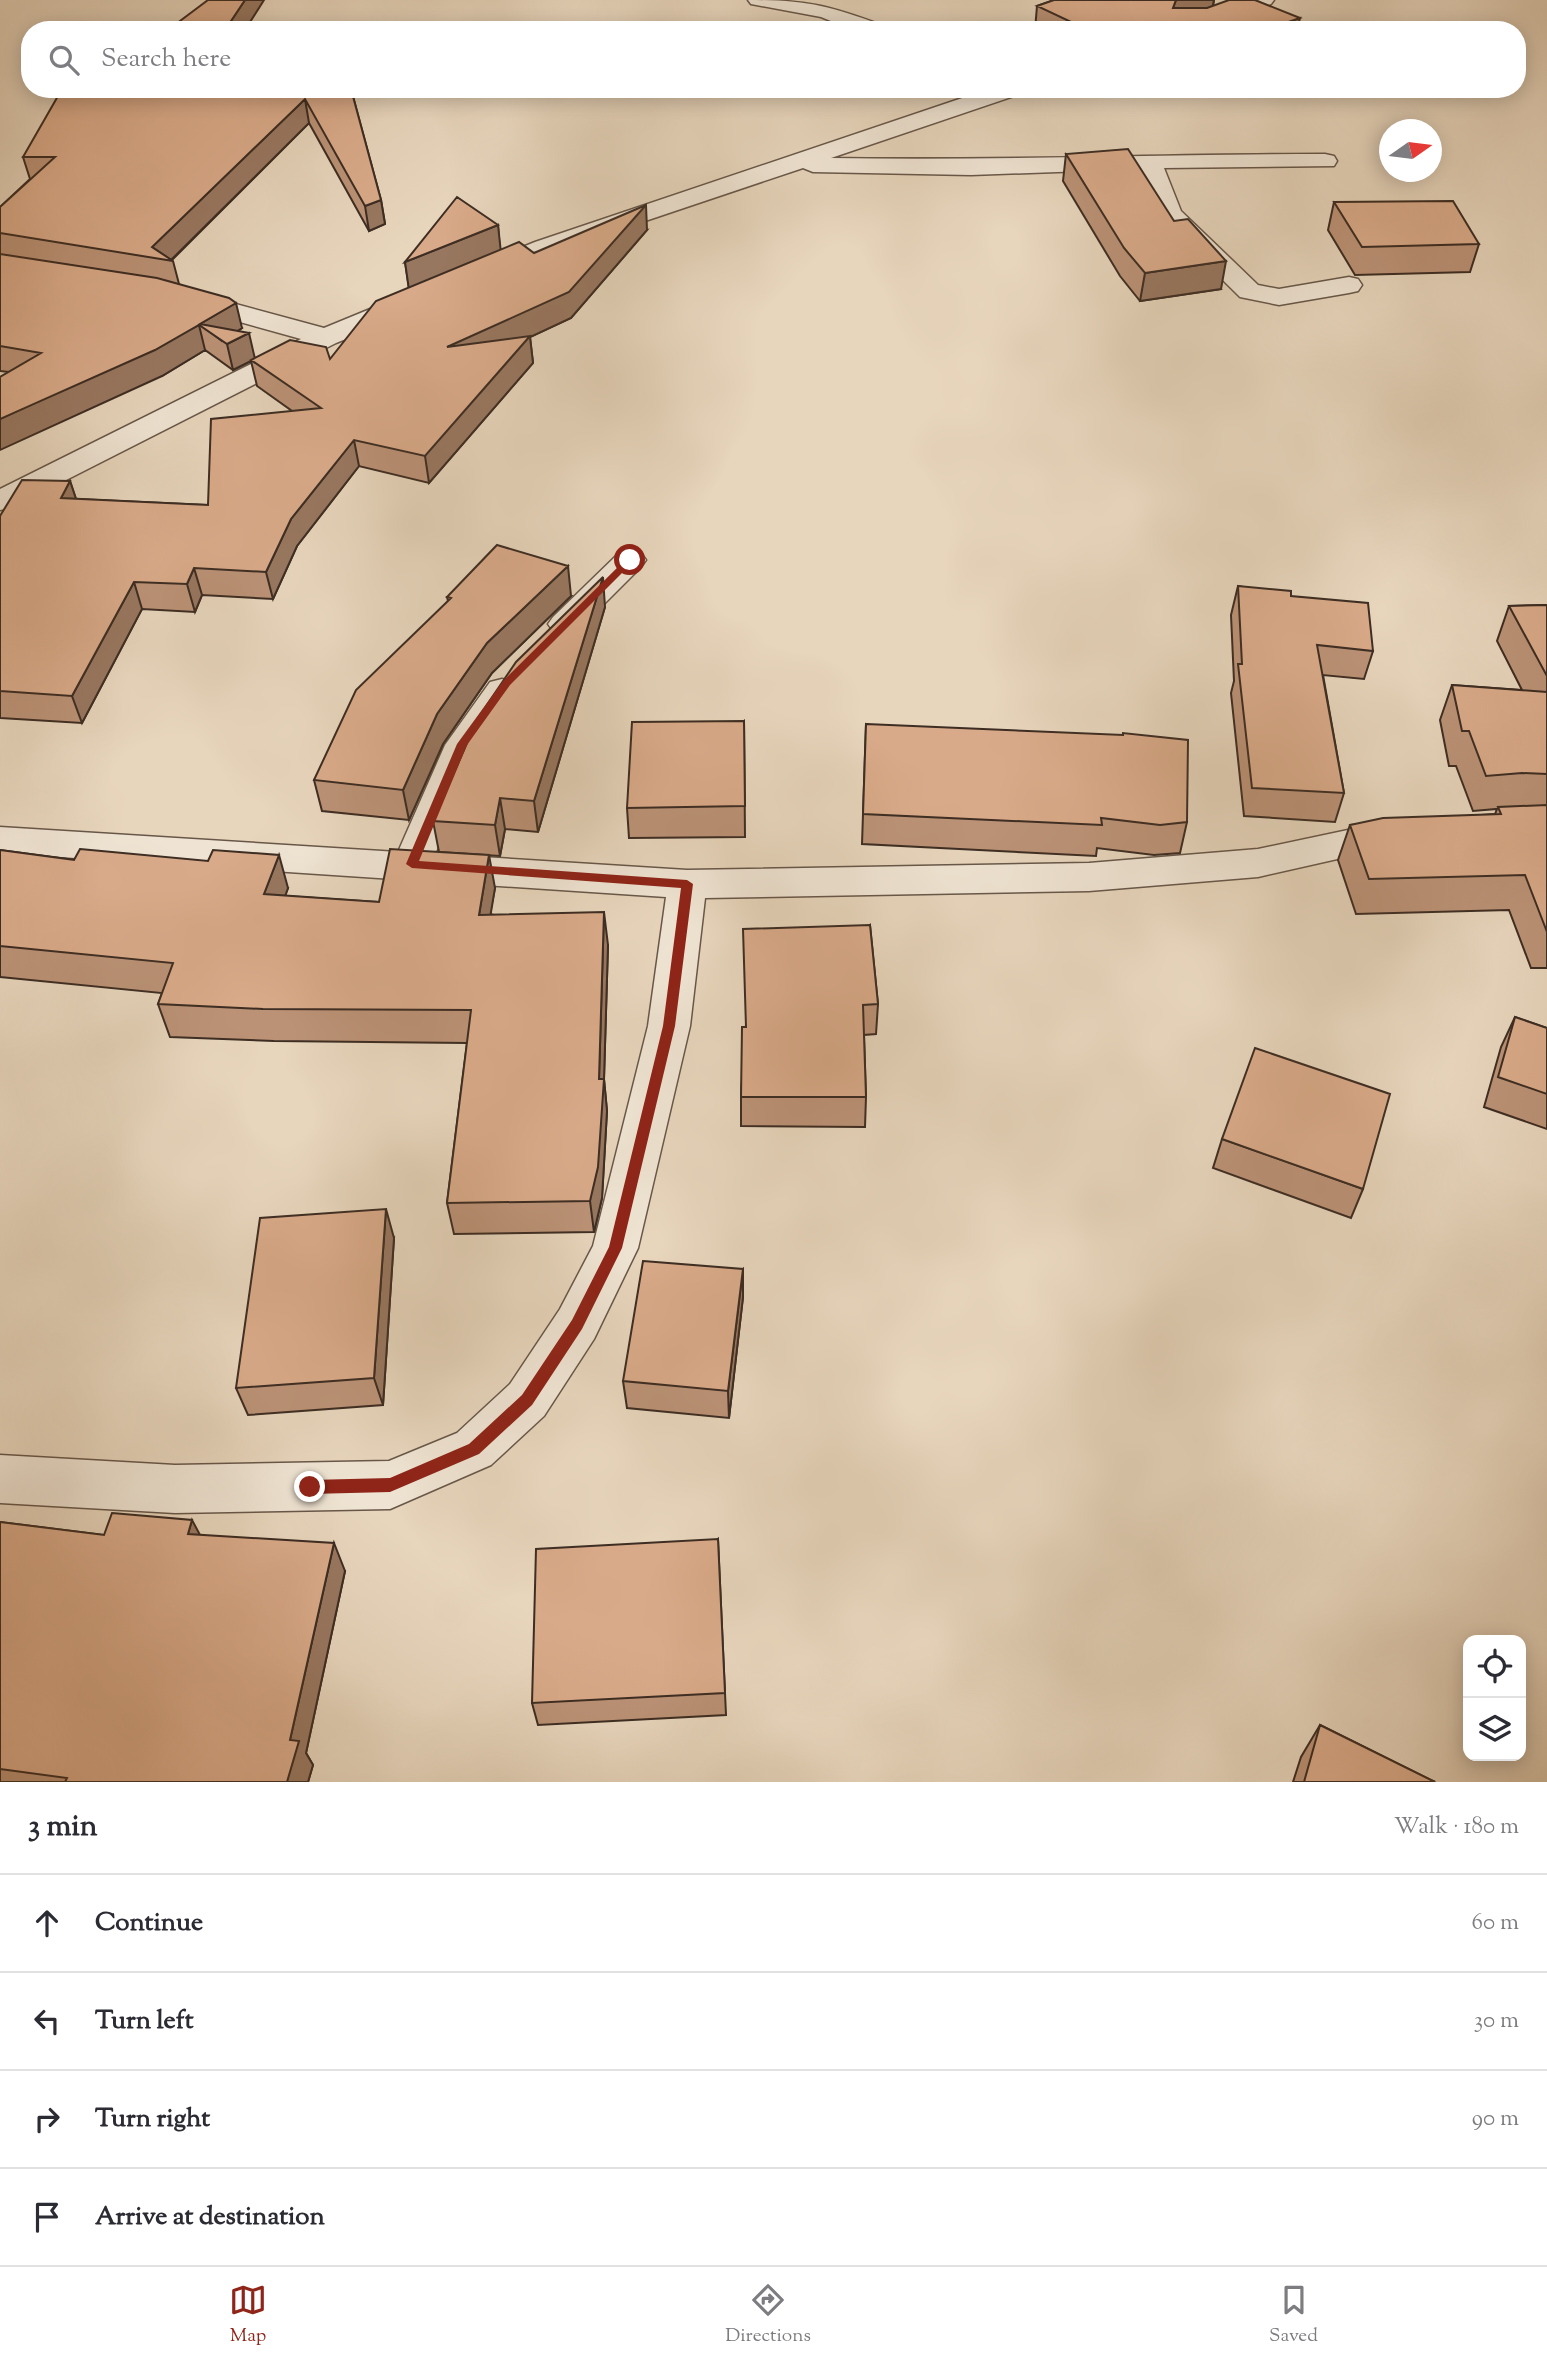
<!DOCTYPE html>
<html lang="en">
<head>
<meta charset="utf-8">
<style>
  body { margin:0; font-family:"Sorts Mill Goudy",serif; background:#f2f2f3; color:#2b2b33 }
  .controls { position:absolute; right:21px; bottom:21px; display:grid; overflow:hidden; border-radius:14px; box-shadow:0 4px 18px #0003 }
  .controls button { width:63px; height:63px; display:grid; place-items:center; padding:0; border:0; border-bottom:2px solid #e1e1e2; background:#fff; color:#2b2b33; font:35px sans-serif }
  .compass { position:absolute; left:1379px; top:119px; width:63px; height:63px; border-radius:50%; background:#fff; box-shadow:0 4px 18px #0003; rotate:76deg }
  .stop { position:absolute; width:21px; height:21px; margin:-16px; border:5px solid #8f2418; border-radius:50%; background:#fff }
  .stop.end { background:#8f2418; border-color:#fff; box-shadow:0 2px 7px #0008 }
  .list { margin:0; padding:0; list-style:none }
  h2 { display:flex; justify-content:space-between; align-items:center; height:91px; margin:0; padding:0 28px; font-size:30px }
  h2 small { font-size:23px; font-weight:400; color:#7c7c81 }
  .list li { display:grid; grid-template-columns:46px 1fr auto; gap:21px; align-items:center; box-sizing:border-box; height:98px; padding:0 28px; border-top:2px solid #e1e1e2 }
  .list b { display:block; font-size:26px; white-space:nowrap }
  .list em { font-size:23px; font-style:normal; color:#7c7c81 }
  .icon { flex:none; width:38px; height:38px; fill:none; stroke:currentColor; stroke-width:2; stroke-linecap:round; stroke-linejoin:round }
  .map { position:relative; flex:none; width:1547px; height:1782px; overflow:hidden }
  .search { position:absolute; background:#fff; box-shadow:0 4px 18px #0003; left:21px; right:21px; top:21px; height:77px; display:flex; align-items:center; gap:18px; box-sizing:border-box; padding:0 24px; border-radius:28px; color:#7c7c81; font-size:26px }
  .sheet { height:483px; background:#fff }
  nav { display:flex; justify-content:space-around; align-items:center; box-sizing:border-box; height:98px; border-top:2px solid #e1e1e2; background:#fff; font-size:19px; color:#7c7c81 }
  nav a { display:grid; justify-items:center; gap:4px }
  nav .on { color:#8f2418 }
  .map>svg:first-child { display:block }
</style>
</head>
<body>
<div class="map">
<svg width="1547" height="1782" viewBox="0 0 1547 1782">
  <rect width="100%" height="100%" fill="#e7d5bc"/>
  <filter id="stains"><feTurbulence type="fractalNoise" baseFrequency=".00286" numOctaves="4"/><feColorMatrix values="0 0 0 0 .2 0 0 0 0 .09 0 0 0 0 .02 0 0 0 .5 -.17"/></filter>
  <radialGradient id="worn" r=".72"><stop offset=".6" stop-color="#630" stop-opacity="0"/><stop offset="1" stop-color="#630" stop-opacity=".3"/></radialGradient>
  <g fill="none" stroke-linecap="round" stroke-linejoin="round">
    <g stroke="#685749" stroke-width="3">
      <path id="street" d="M748,0C804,0 828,5 881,25L884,30H853L821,17L751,4Z
        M1244,0H1274L1271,4L1203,30H1171L1174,25Z
        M989,89H1023L1020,94L831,158C996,161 1160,154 1325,154L1334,156L1337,161L1334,166L1164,168L1181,211L1258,285L1279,289L1349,277L1358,279L1362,285L1358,291L1349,293L1279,305L1240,297L1161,219L1140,169L971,175L813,172L803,168L553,252L494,278L485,280L476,278L472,272L476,266L535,242Z
        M188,291L324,328L397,298L407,296L417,298L420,304L417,310L336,343L11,508L0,510V489L301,339L179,305L175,299L179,293Z
        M630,550L641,553L646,560L641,567L577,631L565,634L553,631L548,624L553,617L619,553Z
        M502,679L514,682L519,690L480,748L435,854L687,870L1089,863L1258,849L1395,820L1408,824L1414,833L1408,842L1395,846L1258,877L1089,891L705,898L690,1026L638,1248L594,1339L544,1416L491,1465L390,1509L175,1513L0,1503V1455L175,1465L389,1461L457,1433L510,1384L560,1309L593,1246L648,1026L666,897L0,853V827L398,852L445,745L490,682Z"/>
    </g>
    <use href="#street" fill="#efe4d3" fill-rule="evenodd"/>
  </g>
  <path fill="#bb9276" stroke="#3d2d23" stroke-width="2" d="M1054,0H1214L1213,6L1297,30H1035L1037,6Z
    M351,89L381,200L385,224L369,231L309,123L172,260L173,261L179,284L242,328L238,331L255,358L330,359L409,288L405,262L498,225L500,250L534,253L647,230L571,318L530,337L533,363L429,483L359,466L297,546L273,599L202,595L195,612L142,609L82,723L0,718V516L70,481L76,499L208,505L292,411L257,386L251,361L233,370L205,350L162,376L9,372L0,371V207L30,179L23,157Z
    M1066,154L1174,221L1221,289L1140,301L1120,276L1063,181Z
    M1334,202L1479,244L1470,272L1355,275L1328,230Z
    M1238,586L1291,596L1373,651L1364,679L1323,675L1344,793L1335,822L1244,816L1231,693L1234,681L1231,615Z
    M571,596L492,673L443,744L409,820L322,811L314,780L448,601L447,597Z
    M1547,605V968H1531L1509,910L1356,914L1338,860L1350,825L1495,814L1497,809L1473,811L1456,766H1449L1440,720L1452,685L1522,690L1497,641L1509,606Z
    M605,607L538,832L505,829L500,856L439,852L433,821Z
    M744,721L745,837L629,838L627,808Z
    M866,724L1187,822L1180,853L1154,855L1097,848L1096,856L862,844Z
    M0,850L288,888L285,896L379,902L495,888L490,914L608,945L604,1079L607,1111L602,1198L594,1232L454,1234L447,1203L467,1043L274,1041L170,1037L158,1004L162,993L0,977Z
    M870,925L878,1004L876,1034L864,1035L866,1097L865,1127L741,1126V1097L745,1027Z
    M1515,1017L1547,1028V1129L1484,1107L1501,1047Z
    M1222,1139L1363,1189L1351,1218L1213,1168Z
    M394,1238L383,1405L248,1415L236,1388Z
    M743,1269V1297L729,1418L627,1408L623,1381Z
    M0,1522L104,1535H200L345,1571L306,1753L313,1765L308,1782H0Z
    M718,1539L726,1715L538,1725L532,1703Z
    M1320,1725L1435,1782H1293L1301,1757Z"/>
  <path fill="#987760" stroke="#3d2d23" stroke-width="2" d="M245,0H264L245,30H225Z
    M1176,0H1214L1212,9L1173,8Z
    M1300,18L1297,30H1265Z
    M305,99L309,123L171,260L152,247Z
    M381,200L385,224L369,231L365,206Z
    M646,205L647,230L571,318L530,337L533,363L429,483L425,456L447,347Z
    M498,225L501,253L409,290L405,262Z
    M1226,261L1221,289L1140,301L1145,273Z
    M236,303L242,328L222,341L200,324Z
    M199,325L205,350L162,376L0,450V419Z
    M249,333L255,359L233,370L227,344Z
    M354,440L359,466L297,546L273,599L266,572L291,519Z
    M70,481L79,508L61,498Z
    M568,566L571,596L492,673L443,744L409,820L403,790L437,714L487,643Z
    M194,568L202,595L195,612L187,584Z
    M603,577L605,607L538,832L534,801Z
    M134,582L142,609L82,723L72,696Z
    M500,798L505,829L500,856L495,825Z
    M279,855L288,888L274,927L264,894Z
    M489,855L495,888L485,948L479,915Z
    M604,912L608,945L604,1079L607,1111L602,1198L594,1232L590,1201L599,1079Z
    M386,1209L394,1238L383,1405L374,1378Z
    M743,1269V1297L729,1418L728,1391Z
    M192,1520L207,1548L188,1534Z
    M334,1543L345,1571L306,1753L313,1765L308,1782H287L290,1740Z"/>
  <path fill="#d9aa89" stroke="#3d2d23" stroke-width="2" d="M208,0H245L225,30H168Z
    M1054,0H1176L1173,8H1207L1229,0H1255L1300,18L1265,30H1088L1037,6Z
    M62,89H185L179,97L189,89H351L381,200L365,206L305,99L152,247L173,261L0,233V207L55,157H23Z
    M1128,149L1174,221L1188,219L1226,261L1145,273L1124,248L1066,154Z
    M457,197L498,225L405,262Z
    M1453,201L1479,244L1362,247L1334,202Z
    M646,205L569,292L447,347L530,336L425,456L354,440L291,519L266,572L194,568L187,584L134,582L72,696L0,691V516L22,480L70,481L61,498L208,505L211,419L321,408L251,360L290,340L326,347L330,359L376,301L519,242L534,253Z
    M0,254L157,278L229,298L236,303L200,324L249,333L227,344L199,325L155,350L0,419V377L41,353L0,346Z
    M497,545L568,566L487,643L437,714L403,790L314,780L356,690L451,598L447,597Z
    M603,577L534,801L500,798L495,825L433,821L478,718L516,662Z
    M1238,586L1291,591V596L1368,603L1373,651L1317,645L1344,793L1252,788L1238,664H1242Z
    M1547,605V676L1509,606Z
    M1452,685L1547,692V774L1522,773L1486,776L1469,731H1462Z
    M744,721L745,806L627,808L632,722Z
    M866,724L1123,735V733L1188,740L1187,822L1160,825L1101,818L1102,825L863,814Z
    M1547,805V932L1525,875L1369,879L1350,825L1383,818L1501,814L1498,807Z
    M80,849L208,861L213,850L279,855L264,894L379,902L390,849L489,855L479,915L604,912L599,1079H604L598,1167L590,1201L447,1203L471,1010L263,1009L158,1004L173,963L0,946V850L74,860Z
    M870,925L878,1004L863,1005L866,1097H741L742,1027H746L743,929Z
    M1515,1017L1547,1028V1094L1498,1077Z
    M1255,1048L1390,1094L1363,1189L1222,1139Z
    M386,1209L374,1378L236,1388L260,1218Z
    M643,1261L743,1269L728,1391L623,1381Z
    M112,1513L192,1520L188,1534L334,1543L290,1740L299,1741L287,1782H65L67,1778L0,1769V1522L104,1535Z
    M718,1539L725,1693L532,1703L536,1549Z
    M1320,1725L1435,1782H1304Z"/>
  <path fill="#8f2418" d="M627,558L635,560L510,685L467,745L419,861L687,880L693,884L675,1026L622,1248L582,1329L532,1405L479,1454L390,1492L310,1494L305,1492L303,1487L305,1482L310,1480L390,1478L469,1444L522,1395L572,1320L609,1247L663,1026L681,888L412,868L406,864L457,744L503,681Z"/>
  <rect width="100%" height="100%" filter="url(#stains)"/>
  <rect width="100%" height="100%" fill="url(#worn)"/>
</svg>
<div class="controls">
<button><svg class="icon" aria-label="locate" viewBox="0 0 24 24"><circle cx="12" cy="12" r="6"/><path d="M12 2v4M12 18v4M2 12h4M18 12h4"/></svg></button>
<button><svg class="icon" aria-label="layers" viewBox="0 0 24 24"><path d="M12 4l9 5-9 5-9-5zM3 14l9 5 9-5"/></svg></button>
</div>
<svg class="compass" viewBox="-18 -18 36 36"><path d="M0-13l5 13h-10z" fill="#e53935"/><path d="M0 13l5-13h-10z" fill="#7c7c81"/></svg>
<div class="stop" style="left:630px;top:560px"></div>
<div class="stop end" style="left:310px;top:1487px"></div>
<div class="search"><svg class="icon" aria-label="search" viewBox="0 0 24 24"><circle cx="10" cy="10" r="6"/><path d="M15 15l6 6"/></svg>Search here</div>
</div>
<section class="sheet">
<h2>3 min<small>Walk · 180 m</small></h2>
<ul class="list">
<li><svg class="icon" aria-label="ahead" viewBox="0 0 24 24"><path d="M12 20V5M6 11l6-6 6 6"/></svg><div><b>Continue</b></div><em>60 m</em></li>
<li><svg class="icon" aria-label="left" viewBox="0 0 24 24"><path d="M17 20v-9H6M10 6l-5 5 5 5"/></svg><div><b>Turn left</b></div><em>30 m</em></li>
<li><svg class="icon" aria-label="right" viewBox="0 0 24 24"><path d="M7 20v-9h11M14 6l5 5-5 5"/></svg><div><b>Turn right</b></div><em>90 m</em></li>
<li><svg class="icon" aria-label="arrive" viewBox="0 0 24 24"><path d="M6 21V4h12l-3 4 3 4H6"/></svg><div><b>Arrive at destination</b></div></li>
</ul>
</section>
<nav>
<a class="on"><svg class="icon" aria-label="map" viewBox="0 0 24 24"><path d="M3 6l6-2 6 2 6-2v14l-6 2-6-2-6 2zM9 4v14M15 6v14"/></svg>Map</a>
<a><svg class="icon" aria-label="directions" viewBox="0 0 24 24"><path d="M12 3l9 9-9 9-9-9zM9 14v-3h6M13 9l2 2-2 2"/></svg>Directions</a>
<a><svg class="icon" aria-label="saved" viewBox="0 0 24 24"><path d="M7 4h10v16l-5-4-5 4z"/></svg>Saved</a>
</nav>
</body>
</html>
